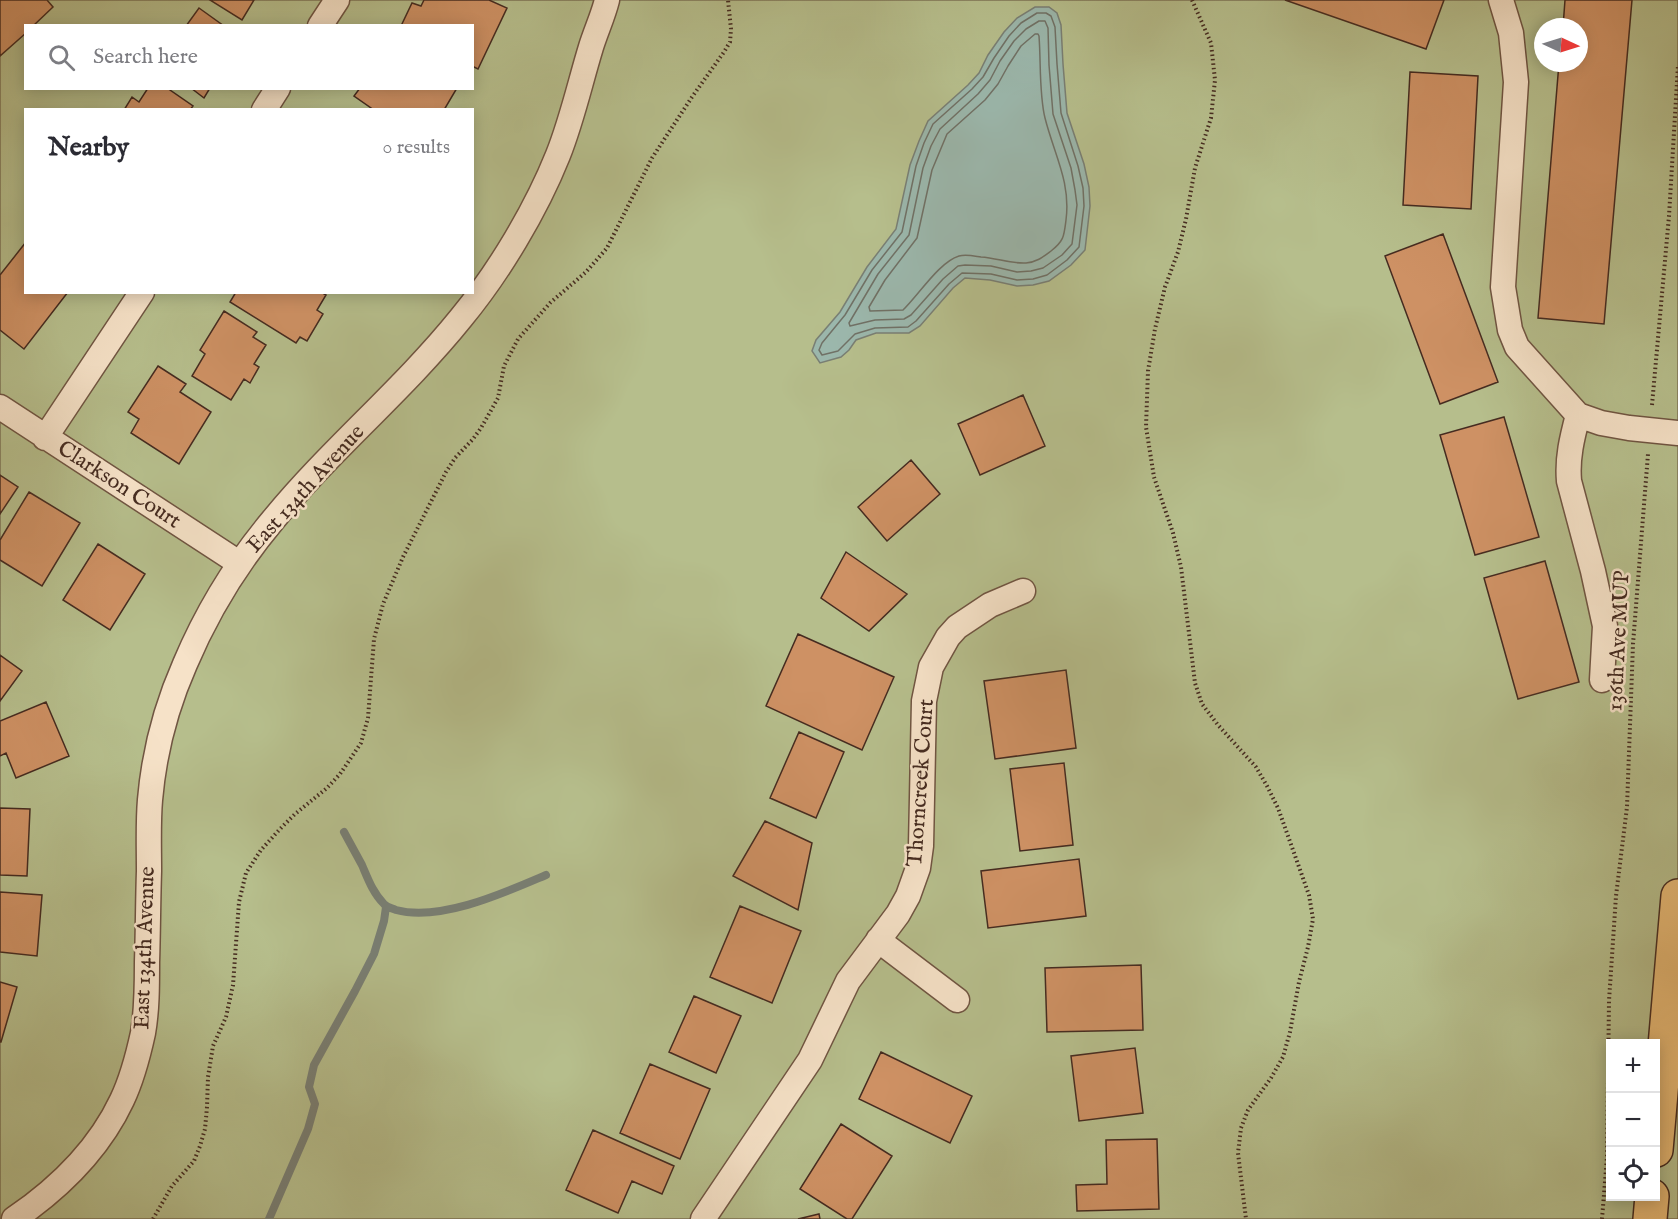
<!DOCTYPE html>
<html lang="en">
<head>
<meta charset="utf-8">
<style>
  body { margin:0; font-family:"IM FELL English",serif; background:#f2f2f3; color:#2b2b33 }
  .controls { position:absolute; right:18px; bottom:18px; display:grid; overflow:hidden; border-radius:0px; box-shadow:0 3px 15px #0003 }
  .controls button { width:54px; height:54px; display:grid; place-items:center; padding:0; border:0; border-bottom:2px solid #e1e1e2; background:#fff; color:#2b2b33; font:30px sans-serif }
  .compass { position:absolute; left:1534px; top:18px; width:54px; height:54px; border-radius:50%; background:#fff; box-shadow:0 3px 15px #0003; rotate:94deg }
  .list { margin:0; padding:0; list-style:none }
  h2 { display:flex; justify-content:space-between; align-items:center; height:78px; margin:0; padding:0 24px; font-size:26px }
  h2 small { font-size:20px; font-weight:400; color:#7c7c81 }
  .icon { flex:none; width:33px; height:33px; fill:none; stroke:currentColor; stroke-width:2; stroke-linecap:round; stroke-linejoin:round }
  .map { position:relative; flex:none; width:1678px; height:1219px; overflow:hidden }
  .search { position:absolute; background:#fff; box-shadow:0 3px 15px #0003; left:24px; top:24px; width:450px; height:66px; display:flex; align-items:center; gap:15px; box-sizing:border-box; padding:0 21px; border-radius:0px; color:#7c7c81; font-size:22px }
  .panel { position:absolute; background:#fff; box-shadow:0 3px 15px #0003; left:24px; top:108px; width:450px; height:186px; border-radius:0px }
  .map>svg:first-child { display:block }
</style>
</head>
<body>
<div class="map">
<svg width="1678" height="1219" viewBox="0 0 1678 1219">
  <rect width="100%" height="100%" fill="#f1d3aa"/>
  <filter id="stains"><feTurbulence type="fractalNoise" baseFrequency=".00333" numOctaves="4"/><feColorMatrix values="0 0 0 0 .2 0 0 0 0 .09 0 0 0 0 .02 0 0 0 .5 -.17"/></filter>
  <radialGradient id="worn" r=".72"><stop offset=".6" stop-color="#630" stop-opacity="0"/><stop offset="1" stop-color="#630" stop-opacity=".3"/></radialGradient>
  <path fill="#b6be8c" stroke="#7e7456" stroke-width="1.5" fill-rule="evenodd" d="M0,0H1678V1219H0ZM26,26H472V88H26ZM1543,27H1579V63H1543ZM26,110H472V292H26ZM1610,1044H1656V1196H1610Z"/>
  <path fill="#9bb7ac" stroke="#797f74" stroke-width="1.5" d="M1035,7H1049L1057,13L1061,25L1063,64L1067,113L1084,164L1089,187L1090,206L1085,250L1071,265L1049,281L1033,285L1017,286L990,280L965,278L953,288L920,326L909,333H876L856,340L849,350L841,357L820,363L812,351L816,340L840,312L867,267L896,229L910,165L919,141L928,121L968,85L979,73L988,55L1004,32L1017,18Z"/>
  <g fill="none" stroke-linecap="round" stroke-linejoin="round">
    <path stroke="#707166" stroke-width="1.5" d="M1037,13H1046L1051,16L1055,27L1057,64L1061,113L1078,166L1083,188L1084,206L1079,247L1067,260L1047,275L1033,279L1017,280L991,274L962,273L949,284L916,321L908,327L875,328L855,334L838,351L822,355L819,350L822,343L845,315L872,270L902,232L916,166L924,143L933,124L972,89L983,77L994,58L1009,36L1021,23Z
      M1039,21H1045L1048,28L1049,65L1053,114L1071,168L1075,190L1077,205L1072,244L1062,255L1043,268L1031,271L1017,272L991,266L965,265L958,266L943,279L911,315L904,319L875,320L850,326L849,323L878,274L909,235L923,168L931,146L940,129L978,94L990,80L1000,61L1014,41L1026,29Z
      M1035,34H1038L1039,36C1041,62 1039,94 1045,118C1054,154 1071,182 1066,220C1064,236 1064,241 1051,251C1043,257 1037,262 1026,263C1011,264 997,258 981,257C974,256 966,254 959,256C939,262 918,296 903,310L870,311L869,307L885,280L917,238L932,170L947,134L985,100L998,84L1008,66L1021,46Z"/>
    <path stroke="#797f74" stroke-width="8" d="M344,832C350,843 356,854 362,865C368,879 373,893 384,904C387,908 392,908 396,910C441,922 506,892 546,875
      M269,1219L308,1129L315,1104L309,1087L314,1065L355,991L374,954L384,921L386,907"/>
  </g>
  <path fill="#ce9164" stroke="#452b20" stroke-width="1.5" d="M0,0H47L53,7L33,26H26V33L0,56Z
    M210,0H254L242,20Z
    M424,0H489L507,8L478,69L472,66V26H401L412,3L421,6Z
    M1285,0H1444L1426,49Z
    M1565,0H1632L1604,324L1538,318L1559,63H1579V27H1563Z
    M199,8L224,26H186Z
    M1410,72L1478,76L1471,209L1403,205Z
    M148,88H167L193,106L190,110H124L132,97L139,102Z
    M191,88H210L204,98Z
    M360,88H457L444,110H374L354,96Z
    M1443,234L1498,382L1440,404L1385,256Z
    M26,242V292H68L24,349L0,330V275Z
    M236,292H321L326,295L317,310L323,314L307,341L300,337L296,343L230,302Z
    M224,311L257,332L253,337L266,345L254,364L259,367L250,383L244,379L231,400L192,376L205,354L200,350Z
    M158,366L186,384L180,392L211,412L179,464L131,433L139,419L128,412Z
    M1023,395L1045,446L980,475L958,424Z
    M1504,417L1539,537L1475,555L1440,435Z
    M911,460L940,494L887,541L858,507Z
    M0,475L18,487L0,514Z
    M29,492L80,523L42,586L0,560V540Z
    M98,544L145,574L110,630L63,600Z
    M846,552L907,594L869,631L821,598Z
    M1545,561L1579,682L1518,699L1484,578Z
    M798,634L894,677L862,750L766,706Z
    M0,655L22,671L0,701Z
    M1066,670L1076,748L995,759L984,681Z
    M46,702L69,756L16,778L6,753L0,756V721Z
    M799,732L844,752L816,818L770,798Z
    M1064,763L1073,845L1020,851L1010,769Z
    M0,808L30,809L27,876L0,875Z
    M765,821L812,843L798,910L733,876Z
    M1079,859L1086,916L988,928L981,871Z
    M0,892L42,895L37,956L0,952Z
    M740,906L801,931L772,1003L710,977Z
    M1141,965L1143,1030L1047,1032L1045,968Z
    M0,982L17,987L1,1042H0Z
    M694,996L741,1016L716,1073L669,1052Z
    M1135,1048L1143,1113L1079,1121L1071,1056Z
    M881,1052L972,1096L950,1143L859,1099Z
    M650,1064L710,1089L680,1159L620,1133Z
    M841,1124L892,1156L852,1219H847L800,1189Z
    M593,1130L674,1166L662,1194L632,1181L618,1213L566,1190Z
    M1157,1139L1159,1209L1077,1211L1076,1185L1107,1184L1106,1140Z
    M819,1214L820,1219H798Z"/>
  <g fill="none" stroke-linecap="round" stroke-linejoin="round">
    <g stroke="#705542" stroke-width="27">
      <path id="minor" d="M1501,0L1511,33L1516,82L1503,287L1510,330L1517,347L1578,415L1601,423L1629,428L1678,433
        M320,26L337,0
        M264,110L278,88
        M0,407L239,563
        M1578,415C1572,438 1567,458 1569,481L1593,571L1605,626L1602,680
        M45,438L142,292
        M878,940L957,1000
        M14,1219C58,1189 99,1149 122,1100C132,1079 138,1056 143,1033C147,1010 147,986 147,962C148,932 148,901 149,871C149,847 148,823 150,800C154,753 166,707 185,664C207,612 237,563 273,520C331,449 403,390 461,318C499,272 536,210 558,155C572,120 580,83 591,47C596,31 603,16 607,0
        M703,1219L810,1060L848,981L898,914L908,896L918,868L921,846L924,701L931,667L948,637L957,627L990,605L1023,591"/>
    </g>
    <g stroke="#452b20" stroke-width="36">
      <path id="primary" d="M1656,1150L1678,896
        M1650,1219L1652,1196"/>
    </g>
    <path stroke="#452b20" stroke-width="4" stroke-dasharray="1.5 3" stroke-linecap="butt" d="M1192,0L1211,43L1215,80L1211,118L1195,168L1186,219L1178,252L1165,287L1155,329L1148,371L1146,427L1154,477L1173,533L1181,567L1195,683L1202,704L1218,725L1256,767L1267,786L1278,808L1309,895L1313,919L1308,947L1299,982L1290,1032L1283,1057L1271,1078L1248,1110L1241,1128L1238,1153L1246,1219
      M1652,405L1669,216L1678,65
      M153,1219L172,1186L194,1161L200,1146L205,1129L207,1107L208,1077L213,1046L226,1017L233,985L239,902L246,873L261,850L280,829L295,814L327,788L340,774L361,743L368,718L374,639L383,604L403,557L446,472L455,458L473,439L481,428L498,398L504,366L518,339L550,303L586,272L607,248L652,158L692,97L724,52L730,42L731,29L728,0
      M1602,1219L1607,1157L1609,1001L1616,896L1627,807L1633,644L1648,454"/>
    <use href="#minor" stroke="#f6e2c8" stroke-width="24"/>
    <use href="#primary" stroke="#e8ba75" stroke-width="33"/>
  </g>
  <g text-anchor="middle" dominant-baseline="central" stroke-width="5" stroke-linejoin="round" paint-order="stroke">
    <g font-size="22" fill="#452b20" stroke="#f6e2c8">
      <text transform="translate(119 485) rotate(33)">Clarkson Court</text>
      <text transform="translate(306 489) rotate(-48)">East 134th Avenue</text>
      <text transform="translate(1619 641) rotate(-87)">136th Ave MUP</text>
      <text transform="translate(921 783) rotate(-86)">Thorncreek Court</text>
      <text transform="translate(145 948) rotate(-88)">East 134th Avenue</text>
    </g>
  </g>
  <rect width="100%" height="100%" filter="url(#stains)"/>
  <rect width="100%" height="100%" fill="url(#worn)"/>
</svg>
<div class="controls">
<button>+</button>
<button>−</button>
<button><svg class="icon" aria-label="locate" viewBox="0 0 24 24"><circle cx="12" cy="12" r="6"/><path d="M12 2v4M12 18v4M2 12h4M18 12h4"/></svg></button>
</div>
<svg class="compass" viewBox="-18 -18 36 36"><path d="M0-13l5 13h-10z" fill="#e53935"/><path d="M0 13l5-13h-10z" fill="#7c7c81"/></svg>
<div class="search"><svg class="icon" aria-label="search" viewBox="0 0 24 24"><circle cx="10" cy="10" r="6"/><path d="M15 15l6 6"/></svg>Search here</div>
<section class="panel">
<h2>Nearby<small>0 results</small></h2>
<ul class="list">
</ul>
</section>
</div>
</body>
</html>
